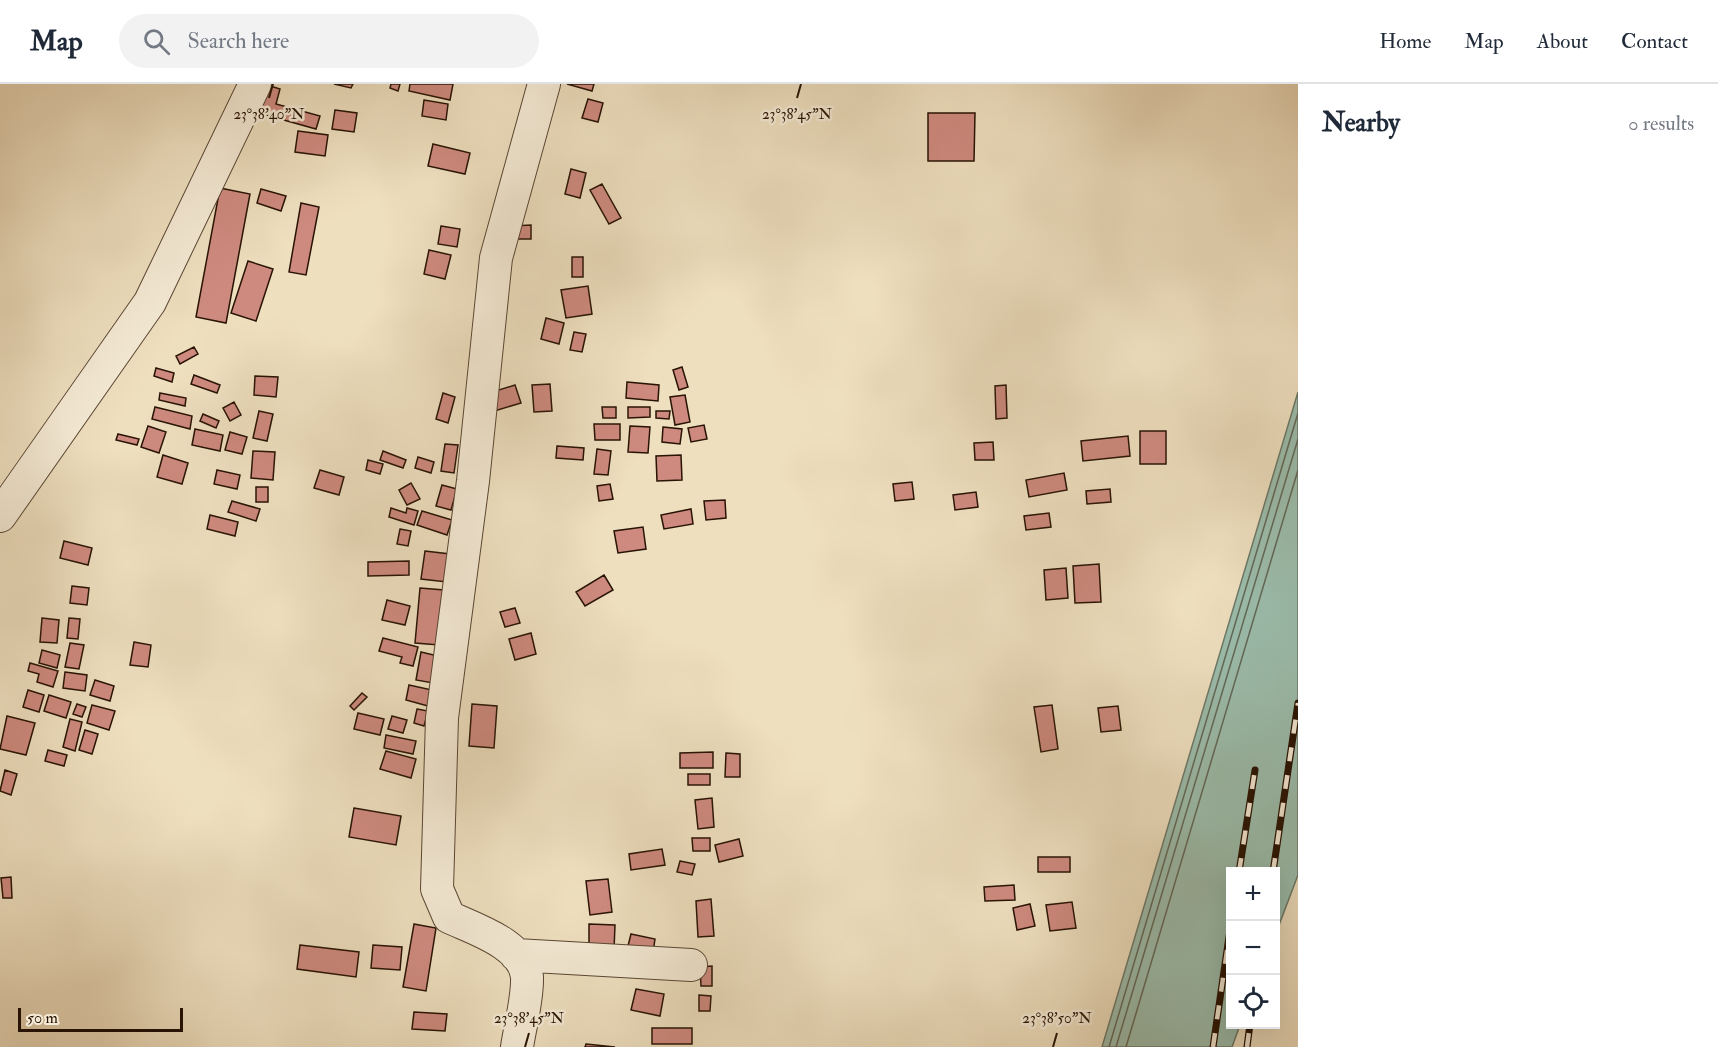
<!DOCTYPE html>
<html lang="en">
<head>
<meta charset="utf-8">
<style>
  body { margin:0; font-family:"IM FELL Double Pica",serif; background:#f2f2f3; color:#1f2937 }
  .controls { position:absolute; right:18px; bottom:18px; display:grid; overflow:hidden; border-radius:0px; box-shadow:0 6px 24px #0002 }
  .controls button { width:54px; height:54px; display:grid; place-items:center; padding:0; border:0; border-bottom:2px solid #e0e1e3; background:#fff; color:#1f2937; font:30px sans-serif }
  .scale { position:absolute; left:18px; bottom:15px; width:165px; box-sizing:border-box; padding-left:6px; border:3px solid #281304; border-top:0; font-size:16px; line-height:21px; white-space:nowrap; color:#281304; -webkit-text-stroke:4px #f4ead5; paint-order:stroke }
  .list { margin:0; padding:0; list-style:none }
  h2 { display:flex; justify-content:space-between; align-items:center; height:78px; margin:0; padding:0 24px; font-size:26px }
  h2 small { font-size:20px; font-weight:400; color:#747a83 }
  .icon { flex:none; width:33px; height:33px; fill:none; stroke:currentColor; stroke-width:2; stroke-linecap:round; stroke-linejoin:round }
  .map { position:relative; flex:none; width:1298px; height:963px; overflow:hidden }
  header { display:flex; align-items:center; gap:36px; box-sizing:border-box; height:84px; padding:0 30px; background:#fff; border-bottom:2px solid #e0e1e3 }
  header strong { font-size:28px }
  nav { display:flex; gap:33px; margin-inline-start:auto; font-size:21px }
  .search { width:420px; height:54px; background:#f2f2f3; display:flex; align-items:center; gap:15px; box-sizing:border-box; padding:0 21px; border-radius:33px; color:#747a83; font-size:22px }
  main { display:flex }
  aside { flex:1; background:#fff }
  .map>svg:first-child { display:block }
</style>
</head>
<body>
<header>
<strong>Map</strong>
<div class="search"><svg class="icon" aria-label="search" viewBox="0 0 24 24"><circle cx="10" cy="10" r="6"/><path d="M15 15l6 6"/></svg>Search here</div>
<nav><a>Home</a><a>Map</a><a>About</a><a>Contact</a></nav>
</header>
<main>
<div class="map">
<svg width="1298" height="963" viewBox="0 0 1298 963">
  <rect width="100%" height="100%" fill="#eedfbf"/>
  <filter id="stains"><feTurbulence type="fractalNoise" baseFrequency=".00333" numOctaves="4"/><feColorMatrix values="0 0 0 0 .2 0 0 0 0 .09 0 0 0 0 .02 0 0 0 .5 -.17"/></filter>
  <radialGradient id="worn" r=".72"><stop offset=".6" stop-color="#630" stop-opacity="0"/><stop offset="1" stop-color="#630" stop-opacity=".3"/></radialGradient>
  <path fill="#9bbdac" stroke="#6d7969" stroke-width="1.5" d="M1298,308V791L1276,849V788H1230V940L1240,941L1232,963H1102Z"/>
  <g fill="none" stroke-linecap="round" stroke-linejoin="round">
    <path stroke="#626858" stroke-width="1.5" d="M1109,963L1298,329
      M1116,963L1298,355
      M1126,963L1298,386"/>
  </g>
  <path fill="#ce8a7f" stroke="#281304" stroke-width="1.5" d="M264,0L280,5L276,20L320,32L316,45L255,28Z
    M334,0H353L351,4Z
    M391,0H400L398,7L390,4Z
    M410,0H453L450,16L409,7Z
    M567,0H594L592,7Z
    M588,15L603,19L598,38L582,34Z
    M424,16L448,20L446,36L422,32Z
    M335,26L357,29L354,48L332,45Z
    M928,29H975L974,77H928Z
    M298,47L328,51L325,72L295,68Z
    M433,60L470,69L465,90L428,82Z
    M571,85L586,89L580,114L565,110Z
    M602,100L621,134L609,140L590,106Z
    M220,104L250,110L226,239L196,233Z
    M261,105L286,112L281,127L257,119Z
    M301,119L319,123L306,191L289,188Z
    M531,141V155H512V142Z
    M441,142L460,145L457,163L438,160Z
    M429,166L451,171L445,195L424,190Z
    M572,173H583V193H572Z
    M248,177L273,185L256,237L231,229Z
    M588,202L592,230L566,234L561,206Z
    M546,234L564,239L559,260L541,255Z
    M574,248L586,250L582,268L570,266Z
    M194,263L198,270L180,280L176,272Z
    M682,283L688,303L679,306L673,286Z
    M156,284L174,289L172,298L154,292Z
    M194,291L220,301L217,309L191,300Z
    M255,292L278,293L276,313L254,311Z
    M627,298L659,301L658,317L626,314Z
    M550,300L552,327L534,328L532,301Z
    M515,301L521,319L491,328L486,310Z
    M1006,301L1007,334L996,335L995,302Z
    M160,309L186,314L185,322L159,316Z
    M443,309L455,313L448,339L436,335Z
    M685,311L690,338L675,341L670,313Z
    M234,318L241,331L230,337L223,324Z
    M155,323L192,332L190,345L152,335Z
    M602,323H616V334H603Z
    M628,323H650V333L628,334Z
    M259,327L273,330L267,357L253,354Z
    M656,327H670L669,335L656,334Z
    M203,330L219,337L216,344L200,337Z
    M594,340H620V356H595Z
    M704,341L707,355L691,358L688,344Z
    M148,342L166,348L159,369L141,363Z
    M630,342L650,343L648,369L628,368Z
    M663,343L682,345L680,360L662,358Z
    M195,345L223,351L220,367L192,361Z
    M1140,347H1166V380H1140Z
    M230,348L247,353L242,370L225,366Z
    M118,350L139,355L137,361L116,356Z
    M1128,352L1130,372L1083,377L1081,357Z
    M993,358L994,376H975L974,359Z
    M445,360L458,361L454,389L441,387Z
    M557,362L584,364L583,376L556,374Z
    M597,365L611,367L608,391L594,390Z
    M253,367L275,368L273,396L251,394Z
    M383,367L406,376L403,384L380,376Z
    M163,371L188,379L182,400L157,393Z
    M681,371L682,396L657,397L656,372Z
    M418,373L434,378L431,389L415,384Z
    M368,376L383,380L380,390L366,386Z
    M217,386L240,391L237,405L214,400Z
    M320,386L344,393L339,411L314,404Z
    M1064,389L1067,406L1029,413L1026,396Z
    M912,398L914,415L895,417L893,400Z
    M411,399L420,415L407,421L399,406Z
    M610,400L613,415L599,417L597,402Z
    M442,401L457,405L451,426L436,422Z
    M256,403H268V418H256Z
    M1110,405L1111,418L1087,420L1086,407Z
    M976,408L978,423L955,426L953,411Z
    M725,416L726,434L706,436L704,417Z
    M232,417L260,425L256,437L228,428Z
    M391,424L406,429L407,424L418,427L414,441L389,433Z
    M691,425L693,440L664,445L661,431Z
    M422,427L452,436L447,451L417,441Z
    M1049,429L1051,443L1026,446L1024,432Z
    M210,431L238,438L235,452L207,445Z
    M643,443L646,465L618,469L614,447Z
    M400,445L411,447L408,462L397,460Z
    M64,457L92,464L88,481L60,474Z
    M425,467L450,470L447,498L421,495Z
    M409,477V491L368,492V478Z
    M1099,480L1101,518L1075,519L1073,482Z
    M1066,484L1068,514L1046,516L1044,486Z
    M604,491L613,506L585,522L576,508Z
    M72,502L89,504L87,521L70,519Z
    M420,504L444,506L439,561L415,559Z
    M387,516L410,522L405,541L382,536Z
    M515,524L520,539L505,543L500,528Z
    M42,534L59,536L57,559L40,558Z
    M69,534L80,535L78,555L67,554Z
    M531,549L536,570L515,576L509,555Z
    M383,554L418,563L413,582L400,579L402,573L379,567Z
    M134,558L151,561L148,583L130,581Z
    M70,559L84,561L79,585L65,583Z
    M42,566L60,571L57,584L39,579Z
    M421,568L438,572L433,599L416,596Z
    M30,579L58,587L53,603L37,598L39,590L28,587Z
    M65,588L87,591L85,607L63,604Z
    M95,596L114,602L110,617L90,611Z
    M409,601L432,606L428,622L406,616Z
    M28,606L44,611L39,628L23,623Z
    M362,609L367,613L354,626L350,622Z
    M49,611L71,618L66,634L44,627Z
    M77,620L86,623L82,633L73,630Z
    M472,620L497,622L494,664L469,662Z
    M92,621L115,627L109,646L87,639Z
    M1052,621L1058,665L1041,668L1034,623Z
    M1118,622L1121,646L1101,648L1098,624Z
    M417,625L428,627L424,642L414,639Z
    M358,629L384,635L380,651L354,645Z
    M7,632L35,639L26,671L0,665Z
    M392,632L407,636L403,649L388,645Z
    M70,635L82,638L75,667L63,663Z
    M85,646L98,650L92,670L79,666Z
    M386,651L416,657L413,670L384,664Z
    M48,666L67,671L64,682L45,677Z
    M386,667L416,675L411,694L380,685Z
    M713,668V684H680V669Z
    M726,669L740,670V693H725Z
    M5,686L17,690L11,711L0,707Z
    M688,690H710V701H688Z
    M712,714L714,743L698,745L695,716Z
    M354,724L401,732L396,761L349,753Z
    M692,754H710V767H693Z
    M739,755L743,772L719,778L715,761Z
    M662,765L665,781L631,786L629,770Z
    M1038,773H1070V788H1038Z
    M680,777L695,780L692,791L677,788Z
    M11,793L12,814H3L1,794Z
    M608,795L612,828L590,831L586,797Z
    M1014,801L1015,816L985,817L984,803Z
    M711,815L714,852L698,853L696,817Z
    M1072,818L1076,844L1050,847L1046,821Z
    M1030,820L1035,842L1017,846L1013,824Z
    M414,840L436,844L426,907L403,903Z
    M589,840L615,841L614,866L589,865Z
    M631,850L655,855L653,868L628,862Z
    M300,861L359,868L356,893L297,885Z
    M373,861L402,863L400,886L371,884Z
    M712,882V902H701L700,883Z
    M636,905L664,910L660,932L631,926Z
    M699,911L711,912L710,927H699Z
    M414,928L447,930L445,947L412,945Z
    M652,944H692V960H652Z
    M586,960L615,963H585Z"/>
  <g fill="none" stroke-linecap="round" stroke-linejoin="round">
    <g stroke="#5a4633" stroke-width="34">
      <path id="minor" d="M0,432L150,218L255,0
        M516,871L691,881
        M517,963C520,943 528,913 527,893C524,860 474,845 449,833L437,805L442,634L473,397L496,174L544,0"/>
    </g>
    <use href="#minor" stroke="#f4ead5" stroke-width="32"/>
    <g stroke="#281304" stroke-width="7">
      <path id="rail" d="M1239,788L1255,686
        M1273,788L1298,619
        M1213,963L1230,846
        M1247,963L1250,940"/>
    </g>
    <use href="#rail" stroke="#f4ead5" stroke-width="4.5" stroke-dasharray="14" stroke-linecap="butt"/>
  </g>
  <path fill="none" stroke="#281304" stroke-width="2" d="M269,14L273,0M797,14L801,0M525,963L529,949M1053,963L1057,949"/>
  <g font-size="15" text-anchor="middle" fill="#281304" stroke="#f4ead5" stroke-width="5" stroke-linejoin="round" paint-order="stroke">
    <text x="269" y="35">23°38'40"N</text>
    <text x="797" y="35">23°38'45"N</text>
    <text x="529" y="939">23°38'45"N</text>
    <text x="1057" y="939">23°38'50"N</text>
  </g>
  <rect width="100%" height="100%" filter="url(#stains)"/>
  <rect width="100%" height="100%" fill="url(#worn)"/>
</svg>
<div class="controls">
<button>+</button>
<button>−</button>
<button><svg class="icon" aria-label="locate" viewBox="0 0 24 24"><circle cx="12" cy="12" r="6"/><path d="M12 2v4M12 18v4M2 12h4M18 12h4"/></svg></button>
</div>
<div class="scale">50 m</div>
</div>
<aside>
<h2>Nearby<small>0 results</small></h2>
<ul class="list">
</ul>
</aside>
</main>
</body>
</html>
